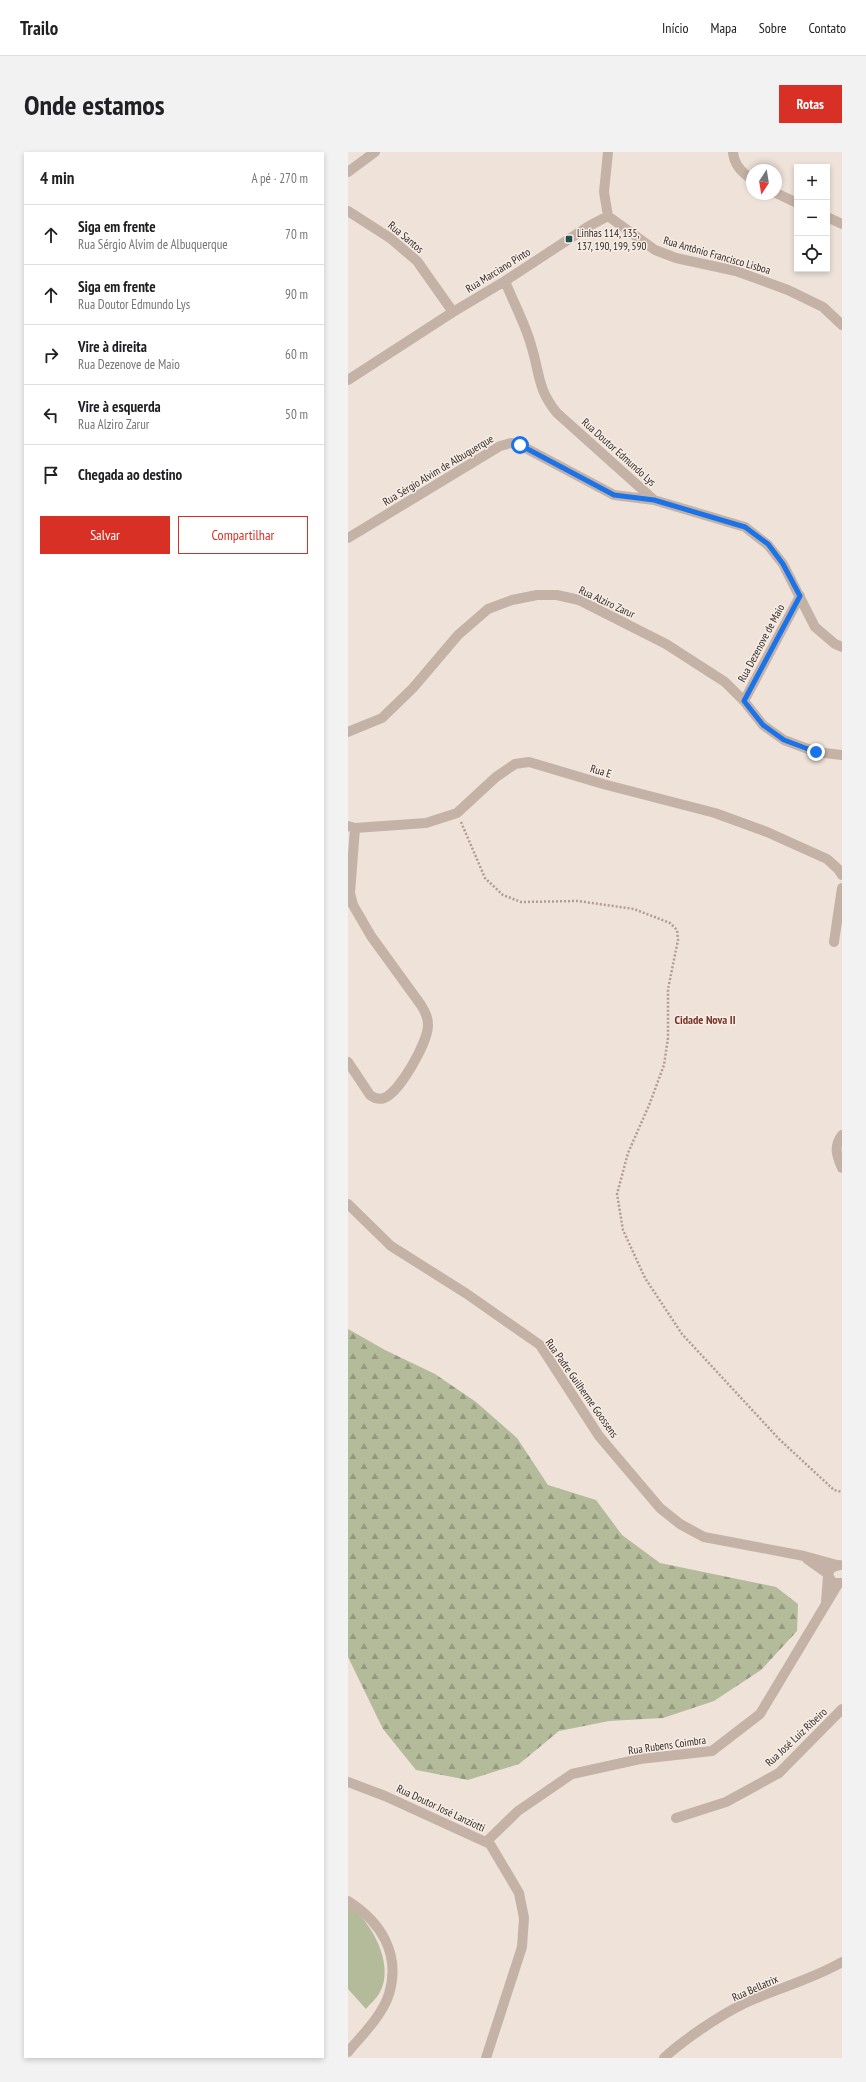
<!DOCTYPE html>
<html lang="pt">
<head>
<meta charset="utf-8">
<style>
  body { margin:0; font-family:"PT Sans Narrow",sans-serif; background:#f2f2f2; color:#202124 }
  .controls { position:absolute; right:12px; top:12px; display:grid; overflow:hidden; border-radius:0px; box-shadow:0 2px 6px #0003 }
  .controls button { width:36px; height:36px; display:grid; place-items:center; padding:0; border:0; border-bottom:1px solid #e0e0e0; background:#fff; color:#202124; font:20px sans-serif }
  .compass { position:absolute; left:398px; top:12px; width:36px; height:36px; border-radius:50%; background:#fff; box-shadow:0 2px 6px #0003; rotate:192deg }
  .stop { position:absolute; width:12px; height:12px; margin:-9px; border:3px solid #1a73e8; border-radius:50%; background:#fff }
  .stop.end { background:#1a73e8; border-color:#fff; box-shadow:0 1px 4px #0008 }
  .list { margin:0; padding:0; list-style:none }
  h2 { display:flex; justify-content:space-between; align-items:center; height:52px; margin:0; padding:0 16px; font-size:17px }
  h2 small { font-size:13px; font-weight:400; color:#757577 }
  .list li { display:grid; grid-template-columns:26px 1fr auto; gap:12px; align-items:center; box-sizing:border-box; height:60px; padding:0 16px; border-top:1px solid #e0e0e0 }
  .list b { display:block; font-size:15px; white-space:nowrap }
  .list p { margin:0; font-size:13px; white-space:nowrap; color:#757577 }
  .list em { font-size:13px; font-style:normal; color:#757577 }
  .actions { display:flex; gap:8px; padding:12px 16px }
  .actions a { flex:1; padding:9px 0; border:1px solid #d93025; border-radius:0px; text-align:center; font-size:14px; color:#d93025 }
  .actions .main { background:#d93025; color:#fff }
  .icon { flex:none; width:22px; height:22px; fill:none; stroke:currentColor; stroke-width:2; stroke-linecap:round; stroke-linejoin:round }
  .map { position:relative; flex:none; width:494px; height:1906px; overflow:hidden; border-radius:0px }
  header { display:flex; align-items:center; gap:24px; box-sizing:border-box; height:56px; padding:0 20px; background:#fff; border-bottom:1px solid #e0e0e0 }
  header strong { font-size:19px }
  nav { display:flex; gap:22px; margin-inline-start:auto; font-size:14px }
  .intro { display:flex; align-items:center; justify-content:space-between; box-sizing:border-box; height:96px; padding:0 24px }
  h1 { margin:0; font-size:28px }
  .button { padding:10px 18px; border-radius:0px; background:#d93025; color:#fff; font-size:14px; font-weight:700 }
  main { display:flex; gap:24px; padding:0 24px }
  aside { flex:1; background:#fff; border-radius:0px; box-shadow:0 2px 6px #0003 }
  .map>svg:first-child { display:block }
</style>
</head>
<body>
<header>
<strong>Trailo</strong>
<nav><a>Início</a><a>Mapa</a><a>Sobre</a><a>Contato</a></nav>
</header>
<div class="intro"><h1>Onde estamos</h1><a class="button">Rotas</a></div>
<main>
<aside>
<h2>4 min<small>A pé · 270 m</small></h2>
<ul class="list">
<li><svg class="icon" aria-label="ahead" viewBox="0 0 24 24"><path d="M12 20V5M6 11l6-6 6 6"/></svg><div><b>Siga em frente</b><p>Rua Sérgio Alvim de Albuquerque</p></div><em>70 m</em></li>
<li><svg class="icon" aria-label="ahead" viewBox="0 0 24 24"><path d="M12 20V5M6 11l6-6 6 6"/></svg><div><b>Siga em frente</b><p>Rua Doutor Edmundo Lys</p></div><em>90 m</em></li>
<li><svg class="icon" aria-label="right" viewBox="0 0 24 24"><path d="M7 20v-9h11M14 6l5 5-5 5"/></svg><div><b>Vire à direita</b><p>Rua Dezenove de Maio</p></div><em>60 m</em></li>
<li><svg class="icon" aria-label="left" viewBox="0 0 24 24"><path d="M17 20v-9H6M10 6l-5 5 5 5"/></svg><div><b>Vire à esquerda</b><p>Rua Alziro Zarur</p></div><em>50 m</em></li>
<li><svg class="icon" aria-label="arrive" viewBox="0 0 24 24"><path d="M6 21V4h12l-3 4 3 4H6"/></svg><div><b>Chegada ao destino</b></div></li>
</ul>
<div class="actions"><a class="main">Salvar</a><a>Compartilhar</a></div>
</aside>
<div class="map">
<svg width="494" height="1906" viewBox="0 0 494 1906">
  <defs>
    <pattern id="forest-firs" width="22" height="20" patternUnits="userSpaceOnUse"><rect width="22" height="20" fill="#b4bb9b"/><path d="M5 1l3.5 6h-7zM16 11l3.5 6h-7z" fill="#93987e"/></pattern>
  </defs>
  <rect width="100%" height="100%" fill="#eee2d9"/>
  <path fill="#b4bb9b" d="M0,1754C24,1768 47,1814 32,1840C29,1846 22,1852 18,1857L0,1837Z"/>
  <path fill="url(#forest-firs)" d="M0,1177L37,1198L87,1222L128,1250L169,1286L200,1333L248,1348L274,1383L312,1411L428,1435L450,1452L449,1479L413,1518L366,1549L315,1566L261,1569L211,1579L171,1612L120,1628L68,1618L35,1577L0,1505Z"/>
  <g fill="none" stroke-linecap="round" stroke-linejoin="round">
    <path stroke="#b09c91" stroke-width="2.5" stroke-dasharray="2 2" stroke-linecap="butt" d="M113,670L137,726L155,743L173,750L230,749L286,757L322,771L329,778L330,788L320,837V886L316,913L302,951L280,1001L269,1042L275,1078L297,1126L334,1182L431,1287L486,1338L494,1340"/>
    <path stroke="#c5b2a7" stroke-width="10" d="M385,0C386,12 394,21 404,27
      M0,20L27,0
      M428,41L449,51
      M0,59L42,86L69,109L105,160
      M260,64L307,98L328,106L388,119L440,138L475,155L494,173
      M479,65L494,72
      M157,129C165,150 177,171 183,193C192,221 189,237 209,261L306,348L397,375L420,393L435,412L467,475L487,492L494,495
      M0,228L105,160L157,129L241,74L260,64L256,40L260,0
      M0,386L152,294L163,291L172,293L266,343L306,348
      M396,549L452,444
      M0,580L34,566L65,536L110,483L140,457L164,448L189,443H209L231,448L318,492L377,530L396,549L415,573L436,588L468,600L494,603
      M0,674L7,676L78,671L109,661L148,625L167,612L181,610L255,632L367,661L419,680L479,707L490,717L494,723
      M486,790L494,736
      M0,910L22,943C26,946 31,948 36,946C52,940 80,890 80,873C80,865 77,860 73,853L23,784L5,753L2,741L7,676
      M494,983C485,995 489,1004 494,1016
      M478,1450L480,1424
      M0,1630L37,1644L142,1692L171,1741L176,1766L174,1795L138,1906
      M328,1666L378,1650L431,1621L494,1557
      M138,1690L170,1659L224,1622L292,1607L364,1599L412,1562L490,1432
      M0,1749C33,1770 53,1802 41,1842C34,1864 14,1883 0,1900
      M316,1906C335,1888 371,1864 395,1852C427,1837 463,1828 494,1810"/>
    <path stroke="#c5b2a7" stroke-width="10" d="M0,1052L43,1094L119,1142L192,1193L251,1284L312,1356L332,1372L356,1385L456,1404L489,1413
      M459,1407L480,1422
      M492,1413L482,1416L480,1424L485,1431H494"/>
  </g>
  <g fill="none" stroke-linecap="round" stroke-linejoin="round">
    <path stroke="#1a73e8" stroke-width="5" d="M172,293L266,343L306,348L397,375L420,392L435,412L452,444L396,549L415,573L436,588L468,600"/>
  </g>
  <rect fill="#214f4d" stroke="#f7ede5" stroke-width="1.5" x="217" y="83" width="8" height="8" rx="2"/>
  <g text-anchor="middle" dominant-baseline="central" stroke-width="3" stroke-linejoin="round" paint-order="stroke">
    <g font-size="11" fill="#322927" stroke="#f7ede5" text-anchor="start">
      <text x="229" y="81">Linhas 114, 135,<tspan x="229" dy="13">137, 190, 199, 590</tspan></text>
    </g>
    <g font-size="11" fill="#322927" stroke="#f7ede5">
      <text transform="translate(58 85) rotate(40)">Rua Santos</text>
      <text transform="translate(369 103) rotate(16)">Rua Antônio Francisco Lisboa</text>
      <text transform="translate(150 118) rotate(-32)">Rua Marciano Pinto</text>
      <text transform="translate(271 300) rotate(42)">Rua Doutor Edmundo Lys</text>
      <text transform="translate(90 318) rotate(-31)">Rua Sérgio Alvim de Albuquerque</text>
      <text transform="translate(259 450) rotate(25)">Rua Alziro Zarur</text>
      <text transform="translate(413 491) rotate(-62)">Rua Dezenove de Maio</text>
      <text transform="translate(253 619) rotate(17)">Rua E</text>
      <text transform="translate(234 1236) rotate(55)">Rua Padre Guilherme Goossens</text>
      <text transform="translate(448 1585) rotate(-43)">Rua José Luiz Ribeiro</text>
      <text transform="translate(319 1593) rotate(-8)">Rua Rubens Coimbra</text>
      <text transform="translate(93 1656) rotate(25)">Rua Doutor José Lanziotti</text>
      <text transform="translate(407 1836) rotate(-24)">Rua Bellatrix</text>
    </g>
    <g font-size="12" font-weight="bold" fill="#783328" stroke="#f7ede5">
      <text x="357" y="867">Cidade Nova II</text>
    </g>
  </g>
</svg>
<div class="controls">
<button>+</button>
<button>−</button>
<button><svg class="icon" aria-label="locate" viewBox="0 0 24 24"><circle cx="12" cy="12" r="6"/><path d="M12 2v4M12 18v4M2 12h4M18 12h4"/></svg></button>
</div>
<svg class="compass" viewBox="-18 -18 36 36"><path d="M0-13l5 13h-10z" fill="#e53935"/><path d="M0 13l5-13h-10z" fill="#757577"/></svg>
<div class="stop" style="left:172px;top:293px"></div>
<div class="stop end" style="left:468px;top:600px"></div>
</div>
</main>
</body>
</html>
